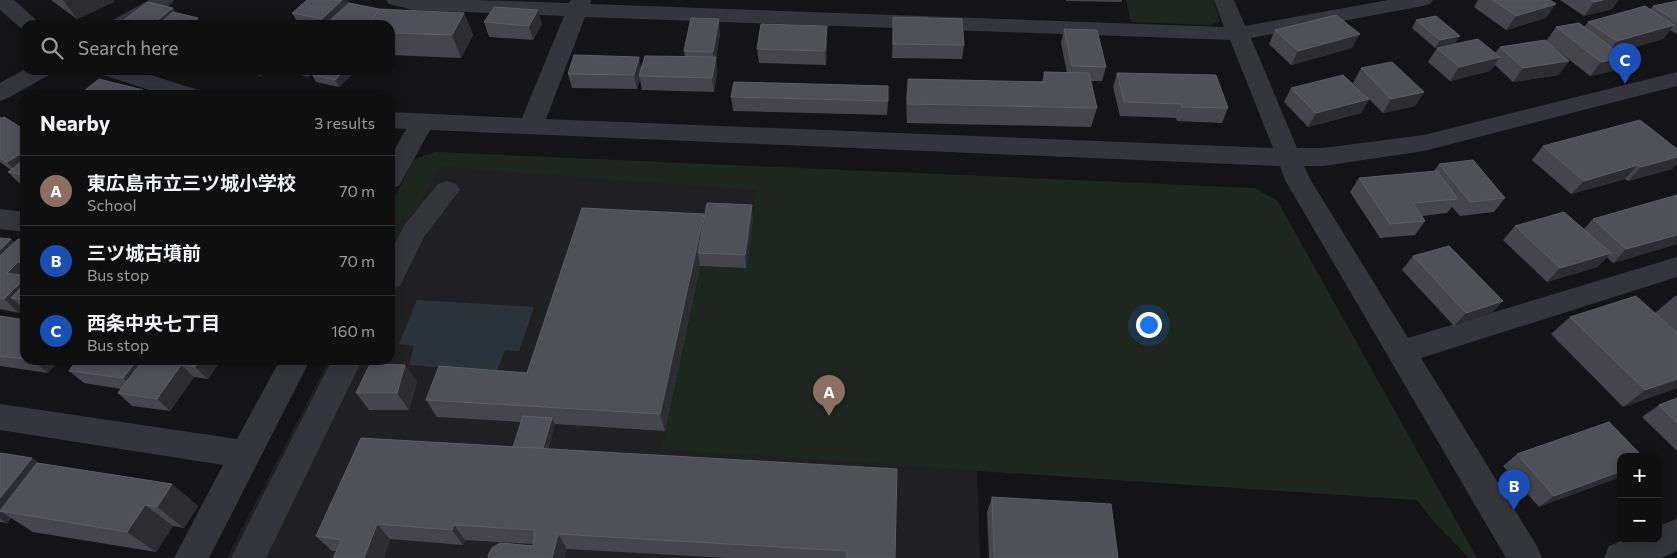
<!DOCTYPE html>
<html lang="en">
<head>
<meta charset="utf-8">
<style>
  body { margin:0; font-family:Commissioner,"Noto Sans JP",sans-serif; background:#1d1d1e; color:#f1f3f6 }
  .controls { position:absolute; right:15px; bottom:15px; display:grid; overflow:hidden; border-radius:10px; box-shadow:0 2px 12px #0003 }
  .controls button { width:45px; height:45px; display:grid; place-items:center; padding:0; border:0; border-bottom:1px solid #2f2f30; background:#0f0f10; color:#f1f3f6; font:25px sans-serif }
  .you { position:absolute; left:1148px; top:324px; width:18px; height:18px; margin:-12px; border:4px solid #fff; border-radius:50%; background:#1a73e8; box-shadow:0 0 0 8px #1a73e833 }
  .badge { display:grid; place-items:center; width:32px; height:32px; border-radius:50%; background:#7c3aed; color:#fff; font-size:16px; font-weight:700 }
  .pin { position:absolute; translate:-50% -41px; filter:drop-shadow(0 1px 2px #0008) }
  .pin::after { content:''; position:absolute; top:26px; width:18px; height:15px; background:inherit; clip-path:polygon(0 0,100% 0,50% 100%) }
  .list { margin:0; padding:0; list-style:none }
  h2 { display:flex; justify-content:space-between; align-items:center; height:65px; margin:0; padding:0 20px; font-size:21px }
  h2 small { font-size:16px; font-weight:400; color:#9b9c9f }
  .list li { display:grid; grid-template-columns:32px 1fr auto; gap:15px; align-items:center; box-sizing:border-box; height:70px; padding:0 20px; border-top:1px solid #2f2f30 }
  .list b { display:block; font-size:19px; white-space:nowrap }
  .list p { margin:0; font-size:16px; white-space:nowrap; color:#9b9c9f }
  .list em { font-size:16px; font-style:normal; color:#9b9c9f }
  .icon { flex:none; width:28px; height:28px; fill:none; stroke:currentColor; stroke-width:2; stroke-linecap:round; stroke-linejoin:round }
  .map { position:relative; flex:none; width:1677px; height:558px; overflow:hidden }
  .search { position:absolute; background:#0f0f10; box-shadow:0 2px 12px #0003; left:20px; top:20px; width:375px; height:55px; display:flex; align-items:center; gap:12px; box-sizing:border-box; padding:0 18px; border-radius:15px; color:#9b9c9f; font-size:19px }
  .panel { position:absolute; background:#0f0f10; box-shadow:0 2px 12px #0003; left:20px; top:90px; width:375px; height:275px; border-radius:15px }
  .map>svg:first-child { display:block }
</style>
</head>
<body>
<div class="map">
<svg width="1677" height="558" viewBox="0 0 1677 558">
  <rect width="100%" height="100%" fill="#141416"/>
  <path fill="#202023" d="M440,167L758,185L1417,500L977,471L980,558H227L329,360H390V250Z"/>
  <path fill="#1e2620" d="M1126,0H1213L1220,21L1211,25L1131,22Z
    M436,152L1254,188L1277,200L1477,558H1469L1433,521L1417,500L662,449L700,266L746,268L757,190L441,167L390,250V206L414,159Z"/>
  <path fill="#2a323b" d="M417,300L534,307L519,351L505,350L497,371L409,365L414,346L399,344Z"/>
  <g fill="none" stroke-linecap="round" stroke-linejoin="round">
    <path fill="#35363b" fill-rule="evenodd" d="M0,0H14L42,25H25V30H23L0,10Z
      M149,0H174L171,4L136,25H110L113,20Z
      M386,0H476L569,3L571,0H591L590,4L1224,27L1214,0H1234L1245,26L1388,0H1433L1430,4L1423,6L1251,38L1297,148H1323L1424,135L1677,72V86L1424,151L1323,166H1304L1310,179L1408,338L1677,257V277L1421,358L1537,546L1542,558H1506L1285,180L1280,166L430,130L399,186L390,189V158L406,129L390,128V112L522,118L564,16L413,10L389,4ZM585,17L1230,40L1273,148L546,119Z
      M25,69L52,70L49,75L8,98L0,101V83Z
      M100,70H135L198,90L202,95H165L103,75Z
      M447,181L456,184L460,190L424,237L400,286L390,289V252L405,224L438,184Z
      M0,209L25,212V232L0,229Z
      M280,360H310L209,558H174L223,465L0,430V404L237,439Z
      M332,360H362L266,558H231Z
      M1677,519V551L1661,558H1604L1609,546L1626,539H1658V526Z"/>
  </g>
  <path fill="#45454b" d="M51,0H113L114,2L77,19Z
    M348,0L349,3L379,9L464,13L473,35L461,58L390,55V25H299L292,13Z
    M1066,0H1122V2L1066,1Z
    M1478,0H1550L1546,18L1506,30L1474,7Z
    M1560,0H1618L1612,9L1584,16Z
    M1677,1V34L1670,30L1663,39L1618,52L1613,71L1590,76L1548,43L1559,75L1513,82L1495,65L1490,71L1450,81L1428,62L1437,48L1495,53L1500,47L1546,41L1556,27H1584L1588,22L1650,9L1653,6Z
    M893,17L964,45L962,59L892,58Z
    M1416,20L1460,36L1455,43L1435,48L1412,28Z
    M484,22L542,24L533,40L489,37Z
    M1064,29L1106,67L1102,81H1091L1097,108L1091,127L907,123L906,98L908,79L1042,82L1044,72L1067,73L1061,43Z
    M1275,30L1352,48L1291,65L1269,44Z
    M720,33L716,59L717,72L714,92L642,90L640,79L637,89L572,88L568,74L642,68L685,57L684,51Z
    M827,40L826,65L759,63L757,49Z
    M1361,68L1424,92L1415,106L1383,113L1353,83Z
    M241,70H268L261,76L242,71Z
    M283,70H316L309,77L283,71Z
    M356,70L339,87L316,82L312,75Z
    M1117,73L1228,108L1222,123L1177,121L1176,118L1120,116L1113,87Z
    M1291,88L1369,99L1361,113L1308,127L1284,102Z
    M731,97L888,101L887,115L733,111Z
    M25,108V118L20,112Z
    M0,116L2,118L25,130V187L22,186L8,172L11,170L0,162Z
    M1543,146L1672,169L1628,181L1625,179L1571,194L1532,160Z
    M1439,164L1505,198L1494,212L1460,216L1452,207L1447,213L1422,216L1425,221L1415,235L1380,238L1350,192L1359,178L1434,171Z
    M704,218L753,219L746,268L700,266L665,431L555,424L548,449L895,558H728L567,549L564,558H489L533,546V544L465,540L463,545L390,539L384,558H333L336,551H332L316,536L513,447L521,422L437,417L426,400L527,373Z
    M1593,219L1677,244L1613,263L1607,257L1597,267L1547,282L1503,240L1515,226L1584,229Z
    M0,238L14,242L25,240V310L24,308L19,313L0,309Z
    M1413,256L1491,314L1454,326L1402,270Z
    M1677,295V388L1623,407L1551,334L1570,317L1655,313L1675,296Z
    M0,316L25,320V360H59L48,373L0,366Z
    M77,360H221L208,379L194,377L170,411L132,406L118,393L121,389L84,383L69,371Z
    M405,365L417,382L409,410H369L356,393Z
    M1677,398V451L1642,417L1659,405Z
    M0,453L32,458L39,463L172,484L198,506L184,528L173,526L156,552L33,532L11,518L7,523L0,522Z
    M1517,454L1643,457L1539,507L1503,466Z
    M992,497L1118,558H989L987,512Z"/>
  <path fill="#2d2d31" d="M63,0H113L114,2L77,19Z
    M342,0H348L353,10L325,25L322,19Z
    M1603,0H1618L1612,9L1584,16L1594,2Z
    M1556,4L1546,18L1506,30L1516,16Z
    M173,8L182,22L179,25H151Z
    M538,10L542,24L533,40L529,26Z
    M464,13L473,35L461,58L452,35Z
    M198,18L203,25H190Z
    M719,19L720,33L716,59L717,72L714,92L712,78L714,65L713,52Z
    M1674,25L1663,39L1606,55L1617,41Z
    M827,26V40L826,65L825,51Z
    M1360,34L1352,48L1291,65L1298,51Z
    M1460,36L1455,43L1435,48L1440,40Z
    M639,57L642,71L639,76L640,79L637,89L634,75Z
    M1500,57L1490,71L1450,81L1459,67Z
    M1624,57L1613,71L1590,76L1601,62Z
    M1569,61L1559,75L1513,82L1523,68Z
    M258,70H268L261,76Z
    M306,70H316L309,77Z
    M345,70H356L339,87L335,80Z
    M143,90L147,95H138Z
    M1424,92L1415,106L1383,113L1391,99Z
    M1369,99L1361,113L1308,127L1316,113Z
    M25,151V173L19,175L7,162Z
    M1677,157V164L1672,169L1628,181L1641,167Z
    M1638,165L1625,179L1571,194L1584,181Z
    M752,205L753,219L746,268L745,255Z
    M704,214L707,233L698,253L700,266L665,431L660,414Z
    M1677,235V244L1613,263L1626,249Z
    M11,239L25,253L0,279V250Z
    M1611,253L1597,267L1547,282L1560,268Z
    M18,262L25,268V300L11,298L24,308L19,313L4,299L7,273Z
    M1503,301L1491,314L1454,326L1466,313Z
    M32,360H59L48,373Z
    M137,360H160L137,391L123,378Z
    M200,360H221L208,379L195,367Z
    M181,365L194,377L170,411L157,399Z
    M405,365L417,382L409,410L397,393Z
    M1677,379V388L1623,407L1645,390Z
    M552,418L555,424L543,464L540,458Z
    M32,458L48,470L0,511V498Z
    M1621,471V477L1539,507L1554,496Z
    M172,484L198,506L184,528L157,507Z
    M145,505L173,526L156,552L127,532Z
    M0,511L11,518L7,523L0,519Z
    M377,524L390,539L384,558H364Z
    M454,525L465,540L463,545L452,530Z
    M558,534L567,549L564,558H552Z"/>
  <path fill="#505057" stroke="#5d5e66" d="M307,0H342L322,19L292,13Z
    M1493,0H1550L1556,4L1516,16Z
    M1591,0H1603L1594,2Z
    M1677,1V22L1653,6Z
    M148,2L173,8L151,25H117Z
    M349,3L379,9L369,25H325Z
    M1645,6L1674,25L1617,41L1588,22Z
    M494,7L538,10L529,26L484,22Z
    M379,9L464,13L452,35L390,33V25H369Z
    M173,12L198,18L190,25H158Z
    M1336,15L1360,34L1298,51L1275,30Z
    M1436,16L1460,36L1440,40L1416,20Z
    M893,17L962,19L964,45L893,44Z
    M691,18L719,19L713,52L684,51Z
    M198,23L206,25H196Z
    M1579,23L1624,57L1601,62L1556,27Z
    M761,24L827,26L825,51L757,49Z
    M1064,29L1097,30L1106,67L1072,66Z
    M1478,39L1500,57L1459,67L1437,48Z
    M1545,40L1569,61L1523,68L1500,47Z
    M574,55L639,57L634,75L568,74Z
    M645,56L716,57L712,78L639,76Z
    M1392,62L1424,92L1391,99L1361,68Z
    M317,70H345L335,80L312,75Z
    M1044,72L1089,73L1097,108L908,104V79L1046,82Z
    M1117,73L1216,75L1228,108L1182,107L1181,104L1124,102Z
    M1343,75L1369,99L1316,113L1291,88Z
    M99,79L143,90L138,95H79Z
    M734,82L888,86V101L731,97Z
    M50,91L62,95H44Z
    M25,108V114L20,112Z
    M4,117L25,130V151L7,162L0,158V119Z
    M1640,120L1677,149V157L1641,167L1638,165L1584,181L1543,146Z
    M1473,160L1505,198L1470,202L1439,164Z
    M22,161H25V176L8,172Z
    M1437,171L1458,199L1413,203L1425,221L1390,224L1359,178Z
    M1677,195V235L1626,249L1593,219Z
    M707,203L752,205L745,255L698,253Z
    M582,208L704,214L660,414L426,400L439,366L527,373Z
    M1564,212L1611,253L1560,268L1515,226Z
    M0,238L11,239L0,250Z
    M18,239L25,240V263L18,262L7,273L25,276V278L4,299H0V256Z
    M1449,246L1503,301L1466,313L1413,256Z
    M25,283V300L11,298Z
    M1636,296L1677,333V379L1645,390L1570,317Z
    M0,316L25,320V359L0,356Z
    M77,360H137L123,378L69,371Z
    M143,360H200L195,367L181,365L157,399L118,393Z
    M370,364L405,365L397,393H356Z
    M1677,398V423L1659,405Z
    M523,416L552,418L543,448L513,447Z
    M1609,422L1643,457H1621V471L1554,496L1517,454Z
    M361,438L897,469L895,558H847V551L558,534L552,558H489L488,555L492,548L500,543L533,546L535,530L454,525L452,530L377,524L364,558H333L342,540L316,536Z
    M0,453L32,458L0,498Z
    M37,463L172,484L157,507L145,505L127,532L0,511Z
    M992,497L1111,504L1118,558H994Z"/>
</svg>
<div class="controls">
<button>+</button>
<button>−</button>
</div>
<div class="you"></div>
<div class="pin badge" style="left:829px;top:416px;background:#8d6e63">A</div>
<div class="pin badge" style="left:1514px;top:510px;background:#1a4fb4">B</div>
<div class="pin badge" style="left:1625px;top:84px;background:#1a4fb4">C</div>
<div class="search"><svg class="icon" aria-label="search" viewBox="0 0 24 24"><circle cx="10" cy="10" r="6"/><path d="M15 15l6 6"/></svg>Search here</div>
<section class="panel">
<h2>Nearby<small>3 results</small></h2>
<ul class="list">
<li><span class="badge" style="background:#8d6e63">A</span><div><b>東広島市立三ツ城小学校</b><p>School</p></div><em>70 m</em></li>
<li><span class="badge" style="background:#1a4fb4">B</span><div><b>三ツ城古墳前</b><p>Bus stop</p></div><em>70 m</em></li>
<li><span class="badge" style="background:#1a4fb4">C</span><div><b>西条中央七丁目</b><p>Bus stop</p></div><em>160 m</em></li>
</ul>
</section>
</div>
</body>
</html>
